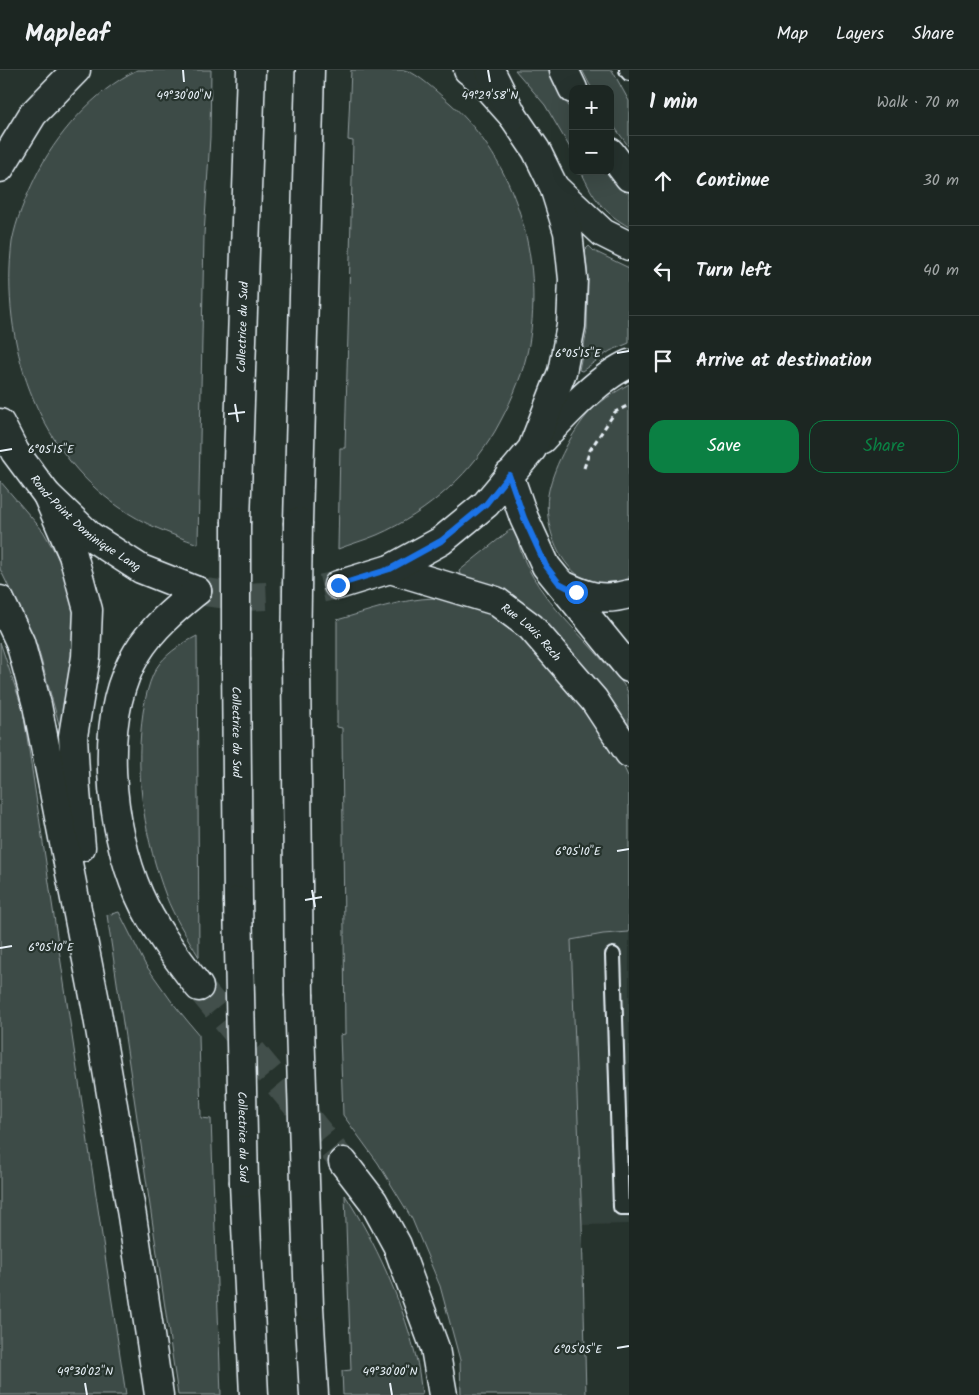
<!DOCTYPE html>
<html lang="en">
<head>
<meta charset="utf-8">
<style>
  body { margin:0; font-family:Kalam,sans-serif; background:#252e2a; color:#f1f3f6 }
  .controls { position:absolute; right:15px; top:15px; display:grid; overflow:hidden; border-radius:10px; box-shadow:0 5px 20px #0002 }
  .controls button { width:45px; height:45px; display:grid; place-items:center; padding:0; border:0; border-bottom:1px solid #3a4340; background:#1c2622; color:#f1f3f6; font:25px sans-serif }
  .stop { position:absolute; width:15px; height:15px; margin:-11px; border:4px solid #1a73e8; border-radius:50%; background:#fff }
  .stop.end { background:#1a73e8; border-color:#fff; box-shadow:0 1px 5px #0008 }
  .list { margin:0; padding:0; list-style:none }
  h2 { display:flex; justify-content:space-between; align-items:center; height:65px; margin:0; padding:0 20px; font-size:21px }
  h2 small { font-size:16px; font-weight:400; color:#a0a5a5 }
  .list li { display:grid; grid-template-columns:32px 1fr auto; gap:15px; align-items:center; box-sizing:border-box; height:90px; padding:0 20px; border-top:1px solid #3a4340 }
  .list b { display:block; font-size:19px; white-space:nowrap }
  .list em { font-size:16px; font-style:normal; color:#a0a5a5 }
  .actions { display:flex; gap:10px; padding:15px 20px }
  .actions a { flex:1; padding:11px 0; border:1px solid #0b8043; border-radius:15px; text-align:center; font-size:18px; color:#0b8043 }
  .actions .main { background:#0b8043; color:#fff }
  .icon { flex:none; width:28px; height:28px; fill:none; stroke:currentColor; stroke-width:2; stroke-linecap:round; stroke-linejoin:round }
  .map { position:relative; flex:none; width:629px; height:1325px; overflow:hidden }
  header { display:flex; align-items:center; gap:30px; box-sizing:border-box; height:70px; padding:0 25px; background:#1c2622; border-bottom:1px solid #3a4340 }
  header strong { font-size:24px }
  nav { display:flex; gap:28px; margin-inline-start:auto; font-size:18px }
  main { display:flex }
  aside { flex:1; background:#1c2622 }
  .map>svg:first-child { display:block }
</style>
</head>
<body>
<header>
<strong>Mapleaf</strong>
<nav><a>Map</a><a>Layers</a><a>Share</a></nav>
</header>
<main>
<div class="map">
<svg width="629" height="1325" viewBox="0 0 629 1325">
  <rect width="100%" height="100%" fill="#26332d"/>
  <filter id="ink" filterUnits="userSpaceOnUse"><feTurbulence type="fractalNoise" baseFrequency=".02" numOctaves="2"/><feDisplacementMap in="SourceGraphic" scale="10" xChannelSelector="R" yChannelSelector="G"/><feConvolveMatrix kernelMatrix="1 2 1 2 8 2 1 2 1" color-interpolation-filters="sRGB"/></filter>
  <g filter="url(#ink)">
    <path fill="#333f3a" d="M629,862V1154L582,1155L571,870L603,864Z"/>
    <path fill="#3e4b47" stroke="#939ea0" d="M137,0H211L210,67L204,165L198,474C170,464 143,454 119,437C36,380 0,271 12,172C16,150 25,129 35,108C54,67 95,20 137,0Z
      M351,0C367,0 390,0 404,0C417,2 440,25 450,33C516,92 544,188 529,274C524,301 513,328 500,352C475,401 428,443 377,465C365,470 351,474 338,479L340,378H345L353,71L348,70Z
      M515,0H552L556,13L573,44V83L545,35Z
      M582,0H612L629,31V77L610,51V19H592Z
      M581,101H610L620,114L629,122V157C603,142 593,128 581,101Z
      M589,176L594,181L629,198V273L610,281L582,301L579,300L587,260L588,207L585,180Z
      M629,314V511C623,513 616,516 610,516C604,515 586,510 581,507C557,492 544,453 548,425C552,400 570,366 586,346C598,332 614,323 629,314Z
      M0,411L43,461L63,496L75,538V571L62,665L37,575L0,499Z
      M510,460L516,461C524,515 570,552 604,592C612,602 623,611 628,622C629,631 629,654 629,664L461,507L459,501Z
      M435,528L460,531L491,542L523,565L585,637L618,685L629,708V862L603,864L571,870L582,1155L586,1325H461L460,1290L440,1216L412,1149L378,1093L343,1045L340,965L345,964L342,658L337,657V550C370,541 400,529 435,528Z
      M197,566L199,887C187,867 174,847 166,826C145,770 135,710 142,650C144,633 149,606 160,593C170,581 183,573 197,566Z
      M0,572L23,640L126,1325H0Z
      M119,842L145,894L172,932L199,965L201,1048L211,1049L221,1325H178L107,845Z
      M345,1125C376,1173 400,1227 415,1283C419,1297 420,1311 422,1325H343L342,1301L351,1300Z"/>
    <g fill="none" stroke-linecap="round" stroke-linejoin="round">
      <path stroke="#43504b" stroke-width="28" stroke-dasharray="28 14" stroke-linecap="butt" d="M197,521L244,527L292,525L338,515"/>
      <path stroke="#43504b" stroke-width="28" stroke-dasharray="28 14" stroke-linecap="butt" d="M199,917L343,1092"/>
      <g stroke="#e8f1f8" stroke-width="18">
        <path id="lane" d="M627,0L629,3
          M613,885L621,1137H629"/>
      </g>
      <g stroke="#e8f1f8" stroke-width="31">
        <g id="street">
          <path d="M509,405L524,448L546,496L629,598"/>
          <path id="s1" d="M390,499L496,531L531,557L594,630L629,683"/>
          <path d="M561,514C586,526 602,532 629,524"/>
        </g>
      </g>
      <g stroke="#e8f1f8" stroke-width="31">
        <g id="primary">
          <path d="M0,98L33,44L76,0"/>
          <path d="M555,118L603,163L629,176"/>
          <path id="s2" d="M0,353L15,382L47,425L90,466L141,499L197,521"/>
          <path d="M542,369C565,345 599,307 629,294"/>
          <path d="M338,515L390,499L441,471L486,434L532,379L562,302L571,256L573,209L568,162L554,117L536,80L513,46L481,10L468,0"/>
        </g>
      </g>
      <g stroke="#e8f1f8" stroke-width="31">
        <g id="highway">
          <path d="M490,0L513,46"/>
          <path d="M564,0L573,19"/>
          <path d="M610,82L629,107"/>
          <path d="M47,425L73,485L88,540L86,587L73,666L76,722L81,777"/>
          <path id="s3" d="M236,451L251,0"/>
          <path d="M298,452L310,0"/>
          <path d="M197,521C175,539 152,558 137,583C97,648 110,758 139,825C154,859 177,888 199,917"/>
          <path d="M0,530L20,572L37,635L96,936L132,1146L159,1325"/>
          <path id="s4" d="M236,591L238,831"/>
          <path d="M296,591L299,924"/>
          <path d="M343,1092L373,1131L397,1175L435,1278L443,1325"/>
          <path d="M244,1113L254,1325"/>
          <path d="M309,1237L314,1325"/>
        </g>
      </g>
      <path stroke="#e8f1f8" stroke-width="3" stroke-dasharray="5 4" stroke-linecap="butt" d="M584,398L590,380L615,342L629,335"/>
      <use href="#lane" stroke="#26332d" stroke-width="14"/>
      <use href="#street" stroke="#26332d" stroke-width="28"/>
      <use href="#primary" stroke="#26332d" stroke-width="28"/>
      <use href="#highway" stroke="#26332d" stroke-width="28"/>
      <g stroke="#e8f1f8" stroke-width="31" stroke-linecap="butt">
        <g id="highway-bridge">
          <path d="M236,591V451"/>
          <path d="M296,591L298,452"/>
          <path id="s5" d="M238,831L244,1113"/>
          <path d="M299,924L309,1237"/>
        </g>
      </g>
      <use href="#highway-bridge" stroke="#26332d" stroke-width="28"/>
    </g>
  </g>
  <g fill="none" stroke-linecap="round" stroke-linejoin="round" filter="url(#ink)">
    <path stroke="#1a73e8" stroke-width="6" d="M338,515L390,499L441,471L486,434L509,405L524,448L546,496L559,513L576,522"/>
  </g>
  <path fill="none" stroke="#e8f1f8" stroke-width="2" d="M183,0L184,12M488,0L490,12M617,283L629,281M235,334L238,352M228,344L245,342M0,381L12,379M617,781L629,779M312,820L315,837M305,830L322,827M0,878L12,876M617,1278L629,1276M85,1313L87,1325M390,1313L392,1325"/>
  <g text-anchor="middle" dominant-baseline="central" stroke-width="4.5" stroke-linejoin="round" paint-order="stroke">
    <g font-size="12" fill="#e8f1f8" stroke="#26332d">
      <text stroke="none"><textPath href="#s3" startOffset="194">Collectrice du Sud</textPath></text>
      <text stroke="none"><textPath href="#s2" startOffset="134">Rond-Point Dominique Lang</textPath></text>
      <text stroke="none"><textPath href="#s1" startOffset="158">Rue Louis Rech</textPath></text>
      <text stroke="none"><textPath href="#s4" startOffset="71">Collectrice du Sud</textPath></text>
      <text stroke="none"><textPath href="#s5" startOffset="236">Collectrice du Sud</textPath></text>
    </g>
  </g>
  <g font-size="12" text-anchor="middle" fill="#e8f1f8" stroke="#26332d" stroke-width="4.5" stroke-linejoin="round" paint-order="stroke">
    <text x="184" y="29">49°30'00"N</text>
    <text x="490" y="29">49°29'58"N</text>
    <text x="578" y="287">6°05'15"E</text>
    <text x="51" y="383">6°05'15"E</text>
    <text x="578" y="785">6°05'10"E</text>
    <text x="51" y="881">6°05'10"E</text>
    <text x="578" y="1283">6°05'05"E</text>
    <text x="85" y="1305">49°30'02"N</text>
    <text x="390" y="1305">49°30'00"N</text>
  </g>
</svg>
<div class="controls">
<button>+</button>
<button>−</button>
</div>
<div class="stop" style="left:576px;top:522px"></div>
<div class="stop end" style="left:338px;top:515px"></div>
</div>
<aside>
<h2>1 min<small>Walk · 70 m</small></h2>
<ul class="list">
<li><svg class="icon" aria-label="ahead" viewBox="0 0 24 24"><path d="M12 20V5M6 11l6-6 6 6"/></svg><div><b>Continue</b></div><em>30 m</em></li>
<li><svg class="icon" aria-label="left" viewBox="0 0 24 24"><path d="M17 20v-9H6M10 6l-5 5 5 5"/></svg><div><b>Turn left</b></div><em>40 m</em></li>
<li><svg class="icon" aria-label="arrive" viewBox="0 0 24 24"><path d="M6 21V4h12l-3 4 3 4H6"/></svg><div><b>Arrive at destination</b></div></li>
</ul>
<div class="actions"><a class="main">Save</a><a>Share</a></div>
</aside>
</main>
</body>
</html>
